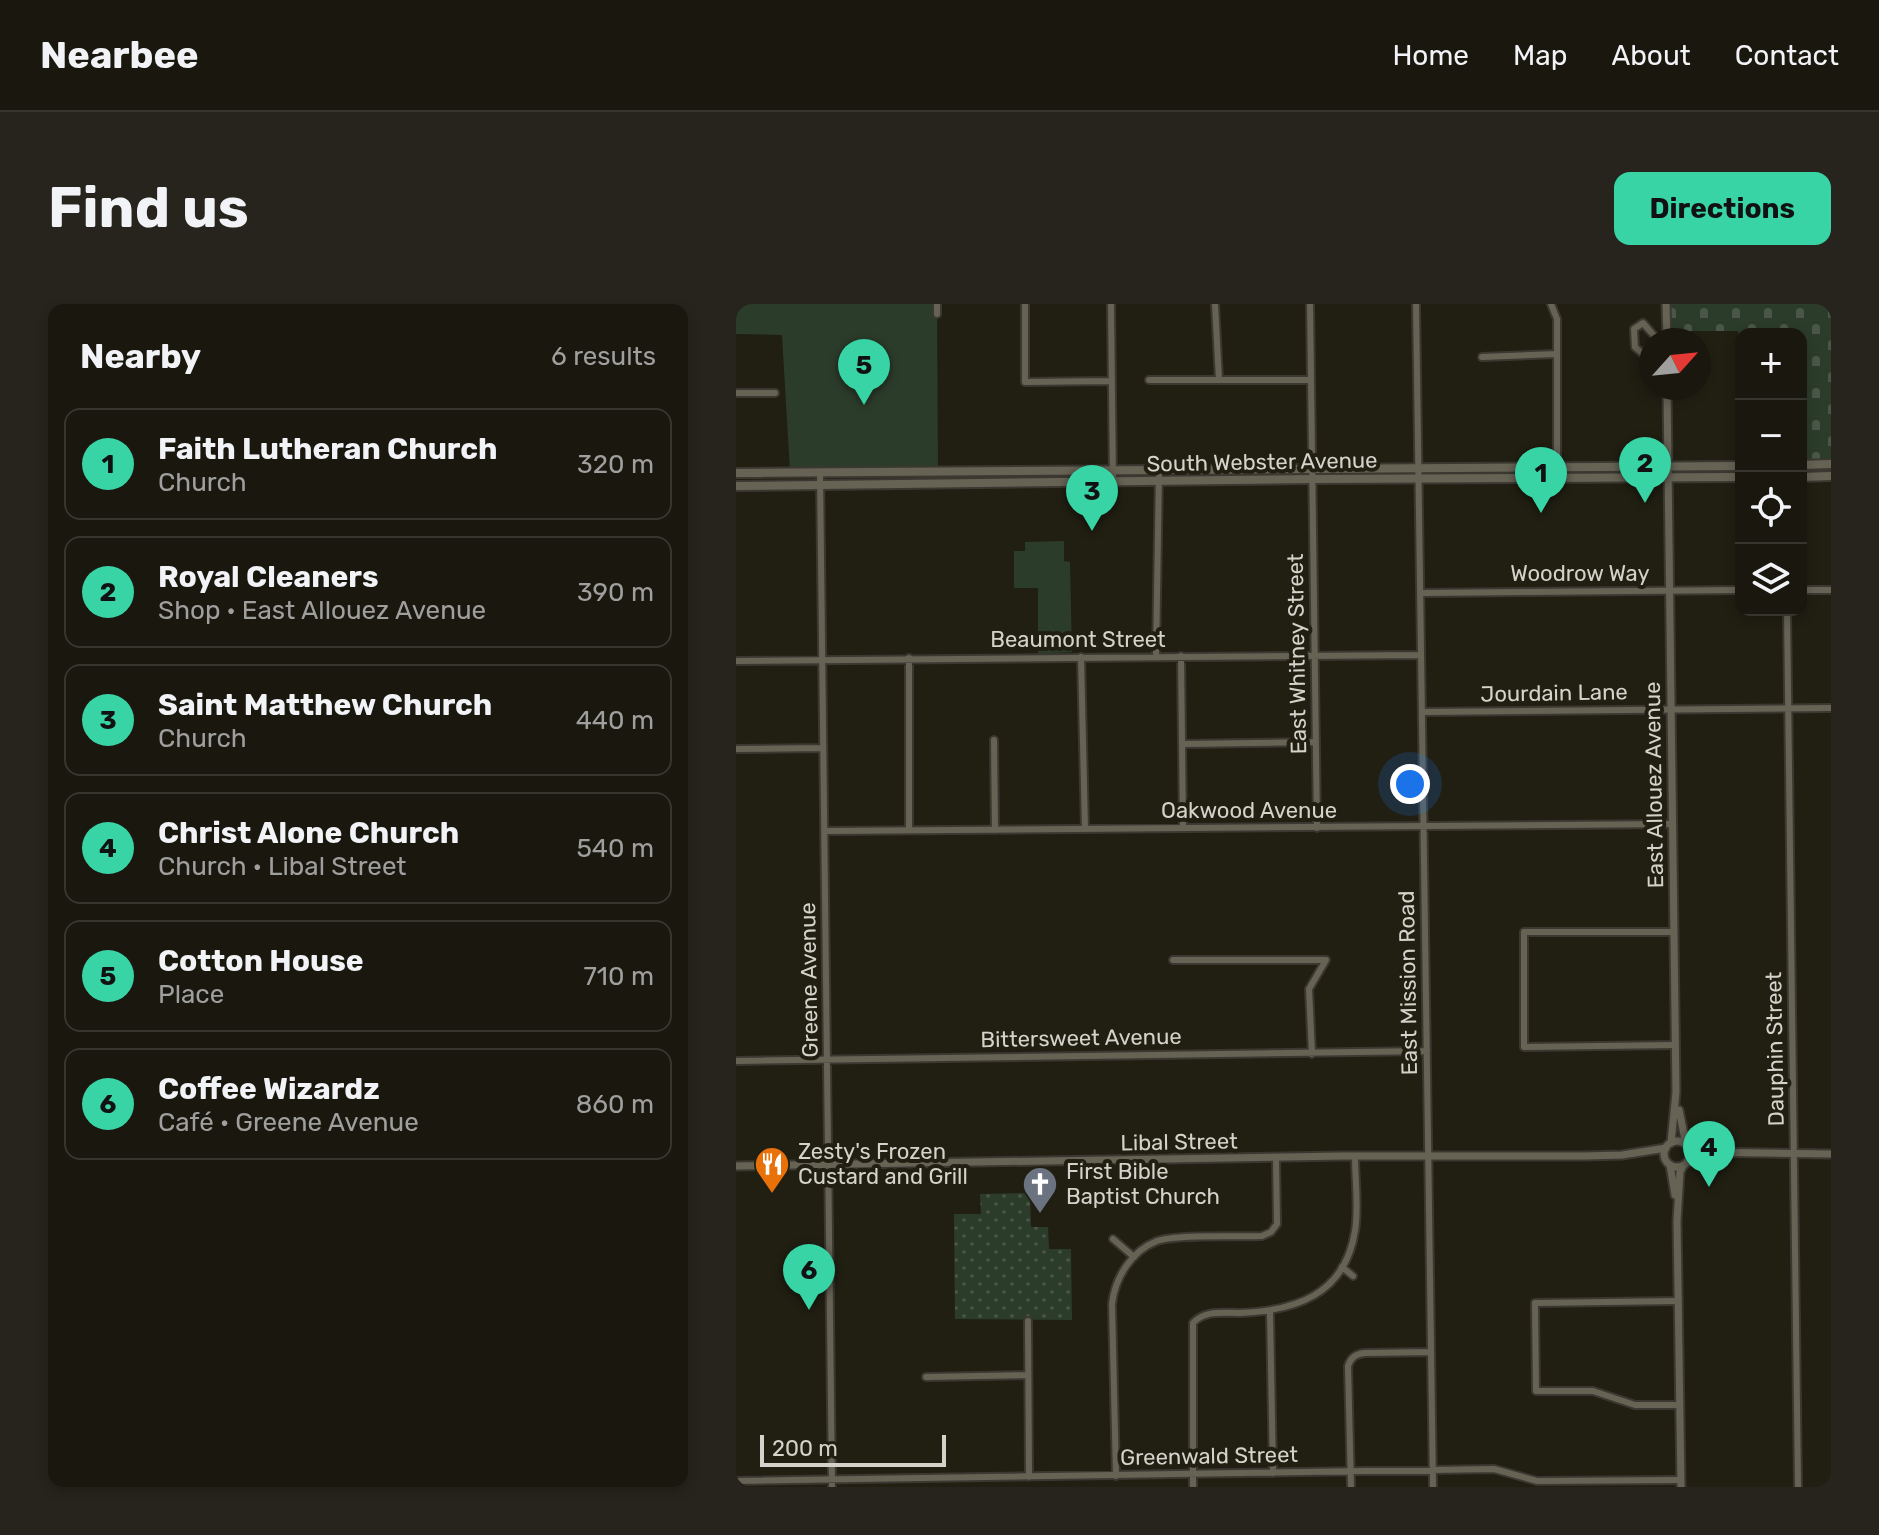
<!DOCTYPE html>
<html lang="en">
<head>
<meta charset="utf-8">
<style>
  body { margin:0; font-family:Rubik,sans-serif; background:#26241c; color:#f1f3f6 }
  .controls { position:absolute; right:24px; top:24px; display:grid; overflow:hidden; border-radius:16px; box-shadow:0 4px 12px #0003 }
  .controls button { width:72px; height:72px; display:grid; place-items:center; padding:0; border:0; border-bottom:2px solid #37362e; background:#19170e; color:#f1f3f6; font:40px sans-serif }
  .compass { position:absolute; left:903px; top:24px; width:72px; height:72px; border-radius:50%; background:#19170e; box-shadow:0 4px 12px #0003; rotate:63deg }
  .scale { position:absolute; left:24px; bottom:20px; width:186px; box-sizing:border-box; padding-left:8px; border:4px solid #d4d2ca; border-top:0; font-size:22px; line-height:28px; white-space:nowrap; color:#d4d2ca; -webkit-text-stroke:6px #211f12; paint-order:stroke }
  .you { position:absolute; left:674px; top:480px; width:28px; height:28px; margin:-20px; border:6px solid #fff; border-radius:50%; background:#1a73e8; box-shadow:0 0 0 12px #1a73e833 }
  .badge { display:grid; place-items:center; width:52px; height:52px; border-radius:50%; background:#38d4a6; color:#111; font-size:26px; font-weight:700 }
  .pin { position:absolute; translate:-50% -66px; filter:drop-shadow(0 2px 4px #0008) }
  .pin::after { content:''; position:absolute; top:42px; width:28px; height:24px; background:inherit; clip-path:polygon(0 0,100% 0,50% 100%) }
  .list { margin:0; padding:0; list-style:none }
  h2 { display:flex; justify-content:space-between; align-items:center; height:104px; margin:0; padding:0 32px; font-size:34px }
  h2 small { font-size:26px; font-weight:400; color:#9f9f9e }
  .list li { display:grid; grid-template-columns:52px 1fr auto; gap:24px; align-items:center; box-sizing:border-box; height:112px; margin:0 16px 16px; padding:0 16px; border:2px solid #37362e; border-radius:16px }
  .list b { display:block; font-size:30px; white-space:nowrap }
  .list p { margin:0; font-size:26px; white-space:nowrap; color:#9f9f9e }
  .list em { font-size:26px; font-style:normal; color:#9f9f9e }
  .icon { flex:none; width:44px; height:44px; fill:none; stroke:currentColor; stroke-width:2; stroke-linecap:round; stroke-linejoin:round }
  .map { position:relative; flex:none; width:1095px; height:1183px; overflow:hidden; border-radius:16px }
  header { display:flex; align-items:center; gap:48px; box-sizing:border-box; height:112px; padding:0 40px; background:#19170e; border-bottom:2px solid #37362e }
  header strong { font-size:38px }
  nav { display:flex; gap:44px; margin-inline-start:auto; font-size:28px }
  .intro { display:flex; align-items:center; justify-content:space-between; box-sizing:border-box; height:192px; padding:0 48px }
  h1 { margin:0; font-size:56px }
  .button { padding:20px 36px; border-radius:16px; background:#38d4a6; color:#111; font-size:28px; font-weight:700 }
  main { display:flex; gap:48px; padding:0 48px }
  aside { flex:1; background:#19170e; border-radius:16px; box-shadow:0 4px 12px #0003 }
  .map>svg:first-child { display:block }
</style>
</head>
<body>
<header>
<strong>Nearbee</strong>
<nav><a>Home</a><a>Map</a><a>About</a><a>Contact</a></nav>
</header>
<div class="intro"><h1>Find us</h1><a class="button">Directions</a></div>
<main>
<aside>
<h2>Nearby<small>6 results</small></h2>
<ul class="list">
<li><span class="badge">1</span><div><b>Faith Lutheran Church</b><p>Church</p></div><em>320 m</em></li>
<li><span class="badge">2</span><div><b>Royal Cleaners</b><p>Shop · East Allouez Avenue</p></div><em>390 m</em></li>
<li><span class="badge">3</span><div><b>Saint Matthew Church</b><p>Church</p></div><em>440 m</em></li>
<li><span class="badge">4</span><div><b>Christ Alone Church</b><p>Church · Libal Street</p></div><em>540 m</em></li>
<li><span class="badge">5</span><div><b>Cotton House</b><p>Place</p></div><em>710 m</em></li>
<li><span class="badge">6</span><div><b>Coffee Wizardz</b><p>Café · Greene Avenue</p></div><em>860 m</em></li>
</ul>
</aside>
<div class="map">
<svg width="1095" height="1183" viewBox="0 0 1095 1183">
  <defs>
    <pattern id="grass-dots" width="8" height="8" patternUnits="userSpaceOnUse" patternTransform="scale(2)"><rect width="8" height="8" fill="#2c3c2a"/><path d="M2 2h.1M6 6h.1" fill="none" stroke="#4a5748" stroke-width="1.8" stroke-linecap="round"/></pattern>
    <pattern id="cemetery-stones" width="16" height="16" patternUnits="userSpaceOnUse" patternTransform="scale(2)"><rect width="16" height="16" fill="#2c3c2a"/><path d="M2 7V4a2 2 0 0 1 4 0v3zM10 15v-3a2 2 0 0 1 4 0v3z" fill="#4a5748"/></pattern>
  </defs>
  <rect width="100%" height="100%" fill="#211f12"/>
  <path fill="url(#grass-dots)" d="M294,889L295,923H312L313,945H335L336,1016L219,1015L218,910H245L244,890Z"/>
  <path fill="url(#cemetery-stones)" d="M930,0H1095V160L1065,161V30H1005L1003,162L1002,27H930Z"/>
  <path fill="#2c3c2a" d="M0,0H201L202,168H54L46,31L0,30Z
    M328,237V257L334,258L336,348L302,350V284H278V247H289V238Z"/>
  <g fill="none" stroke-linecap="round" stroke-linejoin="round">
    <g stroke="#3b3831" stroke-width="10">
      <path id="minor" d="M201,0V10
        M289,0V78L376,77
        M375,0L377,179
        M479,0L483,76
        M574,0L581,524
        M680,0L697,1183
        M815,0L821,15V176
        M915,41L907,50L899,43L898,25L907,19L921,35
        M746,53L821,50
        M413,76H575
        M0,89H39
        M84,169L96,1183
        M1065,286H1095
        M684,289L1005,286
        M1051,306L1062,1183
        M420,352L423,167
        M445,352L447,524
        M345,353L349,525
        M173,354V526
        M0,357L685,351
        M686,408L1095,404
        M258,436L259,526
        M448,440L580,438
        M0,445L86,444
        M89,527L937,520
        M938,628H788V743L939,741
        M437,656H590L573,685L576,750
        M0,757L691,747
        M377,935L398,953
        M606,963L617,972
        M942,997L799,999L800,1087H857L899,1101H944
        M534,1008L537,1169
        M292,1017L293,1173
        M190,1073L292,1071
        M380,1172L376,1000C379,974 395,947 421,937C440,930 502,933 526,932L535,928L541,920L540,854
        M0,1177L758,1165L801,1177L945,1176
        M457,1183V1019C469,1006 486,1009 503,1009C559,1007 609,991 619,927C623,903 619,877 619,852
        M615,1183L612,1062C615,1053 620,1050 629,1049L695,1048"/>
    </g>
    <g stroke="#3b3831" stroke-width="11">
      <path id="tertiary" d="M930,0L931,36
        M931,84L940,788L935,839
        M943,806L950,840
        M928 850a13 13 0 1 1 26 0a13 13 0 1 1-26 0Z
        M953,845L961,848L1095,850
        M951,858L982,853
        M934,861L939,891
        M0,862L606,852H849L886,851L930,844
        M945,1183L941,917L944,868L947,862"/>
    </g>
    <g stroke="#3b3831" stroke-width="12">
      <path id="secondary" d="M1065,161L1095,160
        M0,169L1005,162
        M1065,173L1095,172
        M0,182L576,175L1005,173"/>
    </g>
    <use href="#minor" stroke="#666355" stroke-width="6"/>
    <use href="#tertiary" stroke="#666355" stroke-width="7"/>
    <use href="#secondary" stroke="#666355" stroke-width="8"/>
  </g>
  <defs>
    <g id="restaurant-pin" transform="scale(1.8)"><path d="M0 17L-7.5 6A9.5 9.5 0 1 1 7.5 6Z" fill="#e8710a" stroke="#211f12"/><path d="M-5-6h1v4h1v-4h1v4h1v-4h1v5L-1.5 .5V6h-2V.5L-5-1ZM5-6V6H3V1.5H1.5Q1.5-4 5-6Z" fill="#fff"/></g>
    <g id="church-pin" transform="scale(1.8)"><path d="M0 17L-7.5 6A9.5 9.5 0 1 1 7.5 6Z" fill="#6b7280" stroke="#211f12"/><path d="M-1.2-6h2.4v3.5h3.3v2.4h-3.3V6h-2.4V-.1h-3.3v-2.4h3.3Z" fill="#fff"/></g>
  </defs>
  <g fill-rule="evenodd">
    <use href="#restaurant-pin" x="36" y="860"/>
    <use href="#church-pin" x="304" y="880"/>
  </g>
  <g text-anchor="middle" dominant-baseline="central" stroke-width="8" stroke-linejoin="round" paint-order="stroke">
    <g font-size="22" fill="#d4d2ca" stroke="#211f12">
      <text transform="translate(526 158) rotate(-1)">South Webster Avenue</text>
      <text x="844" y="269">Woodrow Way</text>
      <text x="342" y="335">Beaumont Street</text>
      <text transform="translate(561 350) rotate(-91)">East Whitney Street</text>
      <text transform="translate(818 389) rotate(-1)">Jourdain Lane</text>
      <text transform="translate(918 481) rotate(-91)">East Allouez Avenue</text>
      <text x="513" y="506">Oakwood Avenue</text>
      <text transform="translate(73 676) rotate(-91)">Greene Avenue</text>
      <text transform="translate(672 679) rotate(-91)">East Mission Road</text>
      <text transform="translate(345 734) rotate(-1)">Bittersweet Avenue</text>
      <text transform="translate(1039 745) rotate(-91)">Dauphin Street</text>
      <text transform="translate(443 838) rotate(-1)">Libal Street</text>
      <text transform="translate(473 1152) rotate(-1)">Greenwald Street</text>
    </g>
    <g font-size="22" fill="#d4d2ca" stroke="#211f12" text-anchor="start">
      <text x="62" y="847">Zesty's Frozen<tspan x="62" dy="25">Custard and Grill</tspan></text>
      <text x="330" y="867">First Bible<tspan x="330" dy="25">Baptist Church</tspan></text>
    </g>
  </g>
</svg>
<div class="controls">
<button>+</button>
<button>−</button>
<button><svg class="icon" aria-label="locate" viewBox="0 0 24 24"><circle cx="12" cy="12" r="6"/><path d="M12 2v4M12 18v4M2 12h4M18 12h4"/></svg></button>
<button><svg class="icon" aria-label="layers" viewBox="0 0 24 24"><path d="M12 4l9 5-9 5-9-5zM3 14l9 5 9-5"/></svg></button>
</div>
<svg class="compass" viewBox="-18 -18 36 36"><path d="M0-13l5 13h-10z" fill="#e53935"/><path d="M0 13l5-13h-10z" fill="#9f9f9e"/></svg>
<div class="scale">200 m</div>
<div class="you"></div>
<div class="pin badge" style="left:805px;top:209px">1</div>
<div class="pin badge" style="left:909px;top:199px">2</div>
<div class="pin badge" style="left:356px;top:227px">3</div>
<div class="pin badge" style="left:973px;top:883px">4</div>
<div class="pin badge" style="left:128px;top:101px">5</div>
<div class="pin badge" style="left:73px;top:1006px">6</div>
</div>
</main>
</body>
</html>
